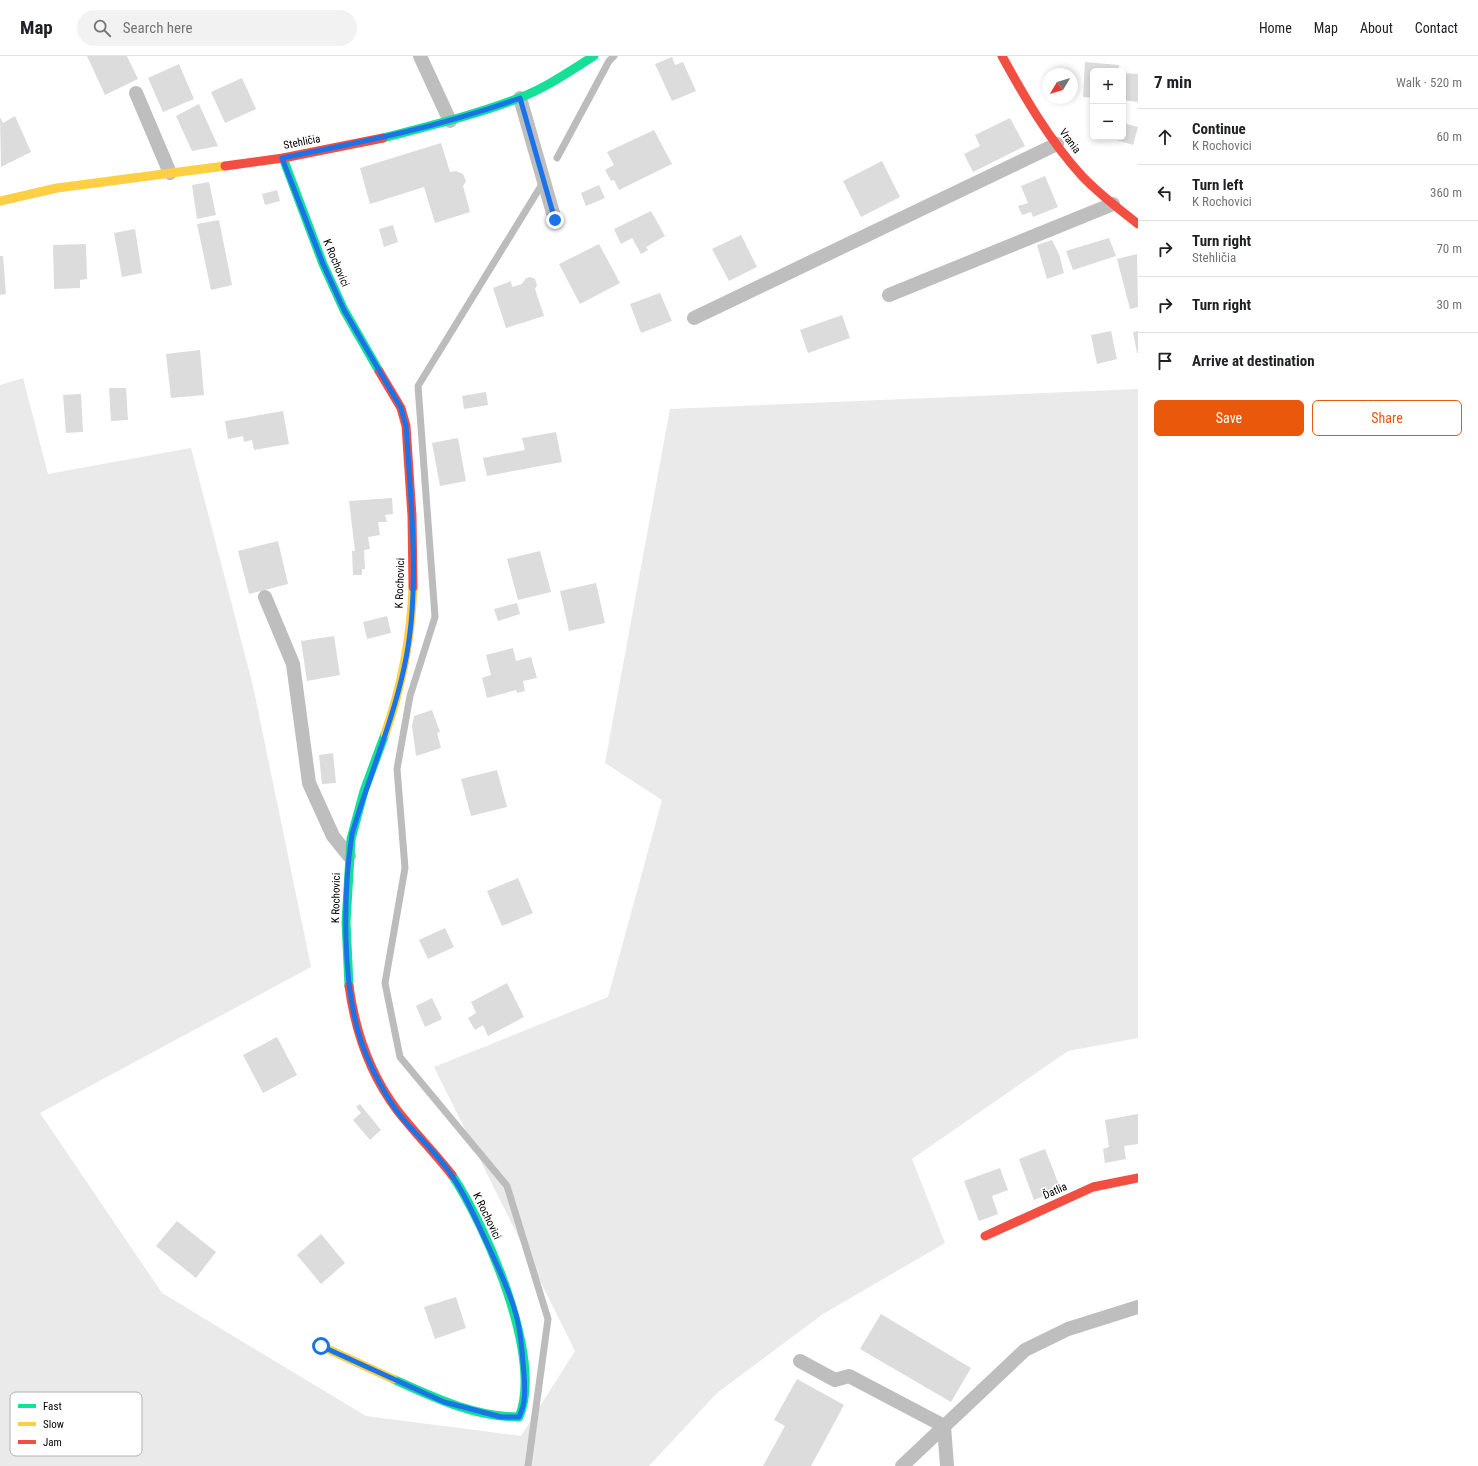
<!DOCTYPE html>
<html lang="en">
<head>
<meta charset="utf-8">
<style>
  body { margin:0; font-family:"Roboto Condensed",sans-serif; background:#f2f2f2; color:#202124 }
  .controls { position:absolute; right:12px; top:12px; display:grid; overflow:hidden; border-radius:6px; box-shadow:0 2px 6px #0003 }
  .controls button { width:36px; height:36px; display:grid; place-items:center; padding:0; border:0; border-bottom:1px solid #e0e0e0; background:#fff; color:#202124; font:20px sans-serif }
  .compass { position:absolute; left:1042px; top:12px; width:36px; height:36px; border-radius:50%; background:#fff; box-shadow:0 2px 6px #0003; rotate:232deg }
  .stop { position:absolute; width:12px; height:12px; margin:-9px; border:3px solid #1a73e8; border-radius:50%; background:#fff }
  .stop.end { background:#1a73e8; border-color:#fff; box-shadow:0 1px 4px #0008 }
  .list { margin:0; padding:0; list-style:none }
  h2 { display:flex; justify-content:space-between; align-items:center; height:52px; margin:0; padding:0 16px; font-size:17px }
  h2 small { font-size:13px; font-weight:400; color:#757577 }
  .list li { display:grid; grid-template-columns:26px 1fr auto; gap:12px; align-items:center; box-sizing:border-box; height:56px; padding:0 16px; border-top:1px solid #e0e0e0 }
  .list b { display:block; font-size:15px; white-space:nowrap }
  .list p { margin:0; font-size:13px; white-space:nowrap; color:#757577 }
  .list em { font-size:13px; font-style:normal; color:#757577 }
  .actions { display:flex; gap:8px; padding:12px 16px }
  .actions a { flex:1; padding:9px 0; border:1px solid #ea580c; border-radius:6px; text-align:center; font-size:14px; color:#ea580c }
  .actions .main { background:#ea580c; color:#fff }
  .icon { flex:none; width:22px; height:22px; fill:none; stroke:currentColor; stroke-width:2; stroke-linecap:round; stroke-linejoin:round }
  .map { position:relative; flex:none; width:1138px; height:1410px; overflow:hidden }
  header { display:flex; align-items:center; gap:24px; box-sizing:border-box; height:56px; padding:0 20px; background:#fff; border-bottom:1px solid #e0e0e0 }
  header strong { font-size:19px }
  nav { display:flex; gap:22px; margin-inline-start:auto; font-size:14px }
  .search { width:280px; height:36px; background:#f2f2f2; display:flex; align-items:center; gap:10px; box-sizing:border-box; padding:0 14px; border-radius:22px; color:#757577; font-size:15px }
  main { display:flex }
  aside { flex:1; background:#fff }
  .map>svg:first-child { display:block }
</style>
</head>
<body>
<header>
<strong>Map</strong>
<div class="search"><svg class="icon" aria-label="search" viewBox="0 0 24 24"><circle cx="10" cy="10" r="6"/><path d="M15 15l6 6"/></svg>Search here</div>
<nav><a>Home</a><a>Map</a><a>About</a><a>Contact</a></nav>
</header>
<main>
<div class="map">
<svg width="1138" height="1410" viewBox="0 0 1138 1410">
  <rect width="100%" height="100%" fill="#fff"/>
  <path fill="#eaeaea" d="M23,322L48,418L191,392L253,630L311,911L40,1057L162,1237L366,1360L521,1380L575,1295L434,1011L608,941L662,744L605,707L670,353L1138,333V982L1068,995L912,1103L945,1187L823,1258L717,1337L649,1410H0V329Z"/>
  <g fill="none" stroke-linecap="round" stroke-linejoin="round">
    <path stroke="#bcbcbc" stroke-width="7" d="M557,102L609,5L614,0
      M528,1410L548,1263L507,1130L400,1001L385,927L405,812L397,713L410,640L435,561L418,330L544,125"/>
  </g>
  <path fill="#dcdcdc" d="M87,0H127L138,23L105,39Z
    M672,1L675,9L683,6L696,35L672,45L655,8Z
    M1085,6L1119,9V15H1093V42L1083,41Z
    M179,8L194,43L163,56L148,22Z
    M1123,17L1138,18V46L1123,44Z
    M242,22L256,53L225,67L211,36Z
    M199,48L218,90L192,95L176,60Z
    M15,60L31,96L1,111L0,61L3,67Z
    M1010,62L1025,90L973,116L964,98L980,90L975,79Z
    M1123,67L1138,71L1133,89L1107,81H1123Z
    M654,74L672,108L619,134L614,124L611,125L605,114L614,109L607,96Z
    M441,87L450,116L456,115L463,118L466,125L463,130L470,156L435,167L424,131L370,148L360,112Z
    M882,105L900,141L861,161L843,125Z
    M1045,120L1058,151L1033,161L1031,156L1022,159L1018,150L1028,147L1021,130Z
    M209,126L216,159L197,163L192,129Z
    M599,129L605,142L586,150L581,137Z
    M277,134L280,145L265,149L262,138Z
    M651,155L665,180L646,191L648,194L641,198L632,182L621,188L614,173Z
    M219,164L232,229L211,234L197,168Z
    M393,169L398,186L384,191L379,173Z
    M135,173L142,217L122,221L114,177Z
    M741,179L757,211L729,225L712,193Z
    M1109,182L1116,200L1073,214L1066,195Z
    M1052,184L1059,198L1064,217L1047,223L1037,189Z
    M86,188L87,223L80,224V232L54,233L53,189Z
    M599,188L620,227L580,248L559,208Z
    M1137,198L1138,251L1130,253L1117,203Z
    M0,200H3L6,238L0,239Z
    M530,221L535,223L537,229L535,233L544,260L506,272L493,232L511,225L512,231L522,228L526,222Z
    M660,237L672,265L641,277L630,248Z
    M842,259L850,282L808,297L800,274Z
    M1111,275L1117,303L1097,308L1091,279Z
    M1138,275V297H1137L1133,276Z
    M200,294L204,339L171,342L166,298Z
    M109,332H126L128,364L111,365Z
    M486,336L488,349L464,353L462,340Z
    M81,338L83,376L66,377L63,339Z
    M283,355L289,388L254,394L252,384L244,386L243,380L228,383L225,365Z
    M556,376L562,406L487,420L483,402L525,394L522,382Z
    M458,382L466,425L440,430L432,387Z
    M392,442L393,458L385,459L387,466H378L380,479L368,481L370,493L364,494L365,513H362V519H353L352,495H355L349,445Z
    M278,485L288,528L249,538L238,495Z
    M540,495L551,536L518,544L507,503Z
    M596,527L605,567L569,575L560,535Z
    M517,547L520,558L498,565L494,553Z
    M387,560L391,577L367,583L363,566Z
    M334,580L340,619L307,625L301,585Z
    M513,592L516,605L531,601L537,622L523,625L525,635L517,637L516,634L487,642L482,622L491,619L486,599Z
    M432,654L440,676L437,677L441,692L416,700L412,670L414,660Z
    M333,697L336,727L322,728L319,699Z
    M497,714L507,751L471,760L461,723Z
    M518,822L533,857L502,870L487,835Z
    M445,872L454,891L428,903L419,884Z
    M507,927L524,961L488,980L483,969L475,974L468,962L476,957L471,946Z
    M432,942L442,963L425,971L416,950Z
    M277,981L297,1019L263,1037L243,999Z
    M360,1048L381,1074L370,1084L353,1064L361,1057L356,1051Z
    M1138,1058V1088L1124,1090L1126,1103L1105,1107L1103,1093L1109,1091L1105,1064Z
    M1045,1093L1061,1134L1034,1144L1019,1103Z
    M1000,1112L1008,1134L992,1140L998,1158L979,1165L964,1125Z
    M177,1165L216,1196L196,1222L156,1190Z
    M321,1178L345,1207L321,1228L297,1199Z
    M456,1241L466,1272L435,1283L424,1251Z
    M881,1258L971,1312L951,1346L860,1293Z
    M797,1323L844,1349L811,1410H763L785,1370L774,1364Z"/>
  <g fill="none" stroke-linecap="round" stroke-linejoin="round">
    <path stroke="#bebebe" stroke-width="14" d="M420,0L450,65
      M136,37L170,117
      M520,42L555,164
      M889,239L1113,148
      M694,262L1057,88
      M265,541L293,608L309,727L333,780L349,800
      M800,1305L835,1324L849,1320L944,1370L947,1410
      M902,1410L1025,1294L1068,1273L1138,1251"/>
    <path stroke="#16e098" stroke-width="9" d="M383,82C429,70 475,59 519,42C546,32 570,15 594,0
      M283,102L323,208L344,254L379,315
      M349,930L346,866L351,783L364,735L385,678
      M393,1323C433,1341 474,1361 519,1361C544,1302 486,1170 452,1119"/>
    <path stroke="#ffcf43" stroke-width="9" d="M0,145L57,132L225,110
      M385,678C402,630 411,581 413,531
      M321,1290L393,1323"/>
    <path stroke="#f24e42" stroke-width="9" d="M1002,0C1025,42 1050,85 1082,120C1099,138 1119,153 1138,168
      M225,110L283,102L383,82
      M379,315L401,352L406,370L412,460L413,531
      M349,930C355,974 370,1018 397,1054C414,1076 434,1096 452,1119
      M985,1180L1093,1131L1138,1122"/>
  </g>
  <g fill="none" stroke-linecap="round" stroke-linejoin="round">
    <path stroke="#1a73e8" stroke-width="5" d="M321,1290L444,1346L501,1361H519C526,1347 525,1333 524,1318C522,1296 521,1273 514,1252C507,1229 496,1207 486,1185C476,1164 467,1142 454,1123C440,1100 420,1083 403,1063C387,1044 369,1009 361,985C342,928 343,837 352,778C368,723 392,668 404,612C421,537 411,446 406,370L401,352L344,254L323,208L282,102C363,86 443,70 520,42L555,164"/>
  </g>
  <g text-anchor="middle" dominant-baseline="central" stroke-width="3" stroke-linejoin="round" paint-order="stroke">
    <g font-size="11" fill="#000" stroke="#fff">
      <text transform="translate(1070 85) rotate(53)">Vrania</text>
      <text transform="translate(302 86) rotate(-11)">Stehličia</text>
      <text transform="translate(336 207) rotate(67)">K Rochovici</text>
      <text transform="translate(400 527) rotate(-88)">K Rochovici</text>
      <text transform="translate(336 842) rotate(-89)">K Rochovici</text>
      <text transform="translate(1055 1135) rotate(-24)">Ďatlia</text>
      <text transform="translate(487 1160) rotate(64)">K Rochovici</text>
    </g>
  </g>
  <rect x="10" y="1336" width="132" height="64" rx="6" fill="#fff" stroke="#b2b2b2" stroke-width="1"/>
  <rect x="18" y="1348" width="18" height="4" fill="#16e098"/>
  <rect x="18" y="1366" width="18" height="4" fill="#ffcf43"/>
  <rect x="18" y="1384" width="18" height="4" fill="#f24e42"/>
  <g font-size="11" fill="#000">
    <text x="43" y="1354">Fast</text>
    <text x="43" y="1372">Slow</text>
    <text x="43" y="1390">Jam</text>
  </g>
</svg>
<div class="controls">
<button>+</button>
<button>−</button>
</div>
<svg class="compass" viewBox="-18 -18 36 36"><path d="M0-13l5 13h-10z" fill="#e53935"/><path d="M0 13l5-13h-10z" fill="#757577"/></svg>
<div class="stop" style="left:321px;top:1290px"></div>
<div class="stop end" style="left:555px;top:164px"></div>
</div>
<aside>
<h2>7 min<small>Walk · 520 m</small></h2>
<ul class="list">
<li><svg class="icon" aria-label="ahead" viewBox="0 0 24 24"><path d="M12 20V5M6 11l6-6 6 6"/></svg><div><b>Continue</b><p>K Rochovici</p></div><em>60 m</em></li>
<li><svg class="icon" aria-label="left" viewBox="0 0 24 24"><path d="M17 20v-9H6M10 6l-5 5 5 5"/></svg><div><b>Turn left</b><p>K Rochovici</p></div><em>360 m</em></li>
<li><svg class="icon" aria-label="right" viewBox="0 0 24 24"><path d="M7 20v-9h11M14 6l5 5-5 5"/></svg><div><b>Turn right</b><p>Stehličia</p></div><em>70 m</em></li>
<li><svg class="icon" aria-label="right" viewBox="0 0 24 24"><path d="M7 20v-9h11M14 6l5 5-5 5"/></svg><div><b>Turn right</b></div><em>30 m</em></li>
<li><svg class="icon" aria-label="arrive" viewBox="0 0 24 24"><path d="M6 21V4h12l-3 4 3 4H6"/></svg><div><b>Arrive at destination</b></div></li>
</ul>
<div class="actions"><a class="main">Save</a><a>Share</a></div>
</aside>
</main>
</body>
</html>
